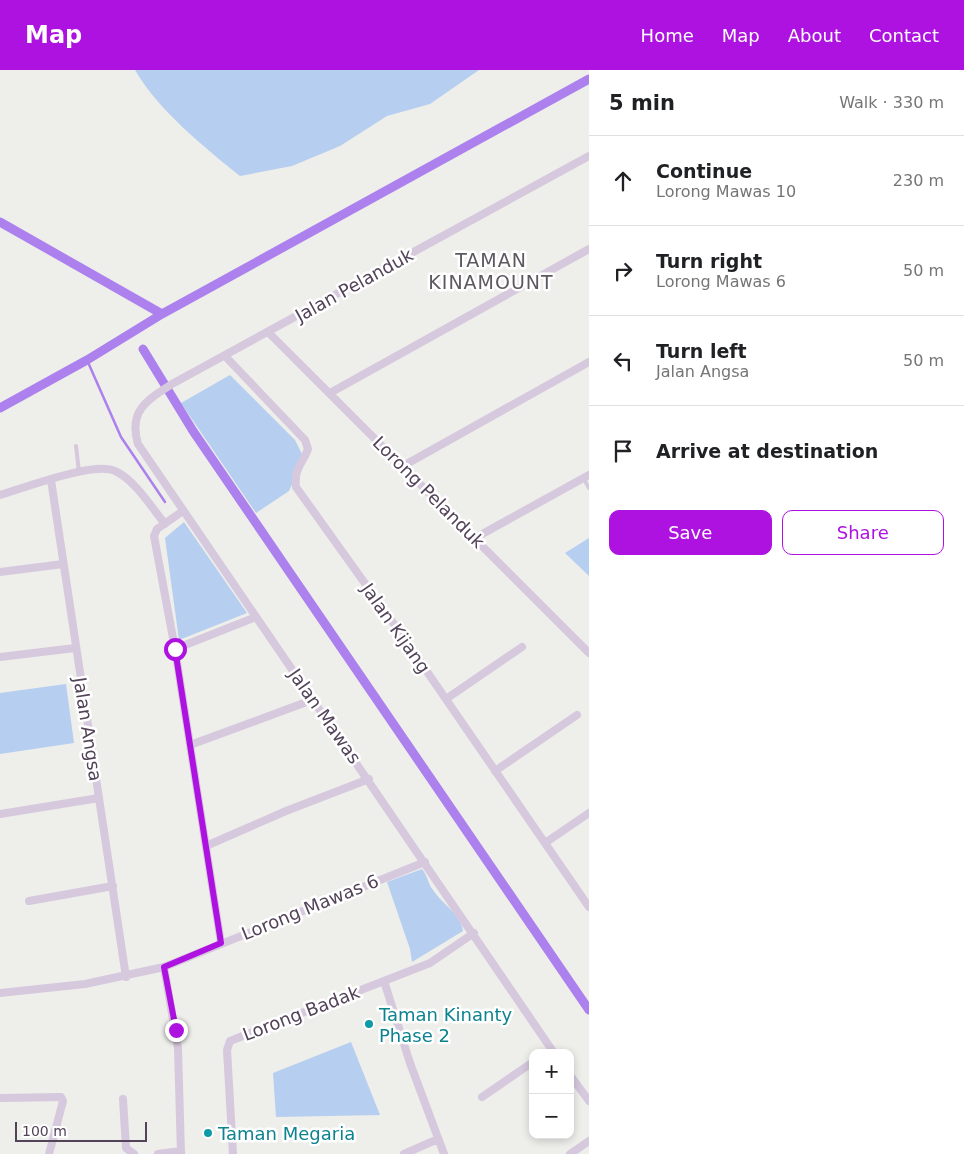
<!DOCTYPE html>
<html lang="en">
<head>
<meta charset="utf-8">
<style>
  body { margin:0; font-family:"DejaVu Sans",sans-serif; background:#f6f6f6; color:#202124 }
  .controls { position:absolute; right:15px; bottom:15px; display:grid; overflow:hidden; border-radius:10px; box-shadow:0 2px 8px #0003 }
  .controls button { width:45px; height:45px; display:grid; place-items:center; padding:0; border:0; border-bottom:1px solid #e0e0e0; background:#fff; color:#202124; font:25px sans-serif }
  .scale { position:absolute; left:15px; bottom:12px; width:132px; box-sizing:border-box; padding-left:5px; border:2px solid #524359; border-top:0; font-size:14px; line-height:18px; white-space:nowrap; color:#524359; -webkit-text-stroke:4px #fff; paint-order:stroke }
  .stop { position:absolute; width:15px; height:15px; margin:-11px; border:4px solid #ae12e1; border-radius:50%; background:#fff }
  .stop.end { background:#ae12e1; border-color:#fff; box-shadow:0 1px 5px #0008 }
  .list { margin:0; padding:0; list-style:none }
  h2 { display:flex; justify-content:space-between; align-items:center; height:65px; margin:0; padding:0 20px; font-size:21px }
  h2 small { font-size:16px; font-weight:400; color:#757577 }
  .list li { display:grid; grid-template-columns:32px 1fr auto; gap:15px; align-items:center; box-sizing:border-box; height:90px; padding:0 20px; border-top:1px solid #e0e0e0 }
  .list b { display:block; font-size:19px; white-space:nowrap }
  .list p { margin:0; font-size:16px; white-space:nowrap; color:#757577 }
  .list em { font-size:16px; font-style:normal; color:#757577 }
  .actions { display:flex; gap:10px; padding:15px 20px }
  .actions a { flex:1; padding:11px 0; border:1px solid #ae12e1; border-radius:10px; text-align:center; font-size:18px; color:#ae12e1 }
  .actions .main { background:#ae12e1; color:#fff }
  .icon { flex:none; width:28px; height:28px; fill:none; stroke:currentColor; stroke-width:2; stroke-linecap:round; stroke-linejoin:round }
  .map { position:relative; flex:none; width:589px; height:1084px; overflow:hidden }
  header { display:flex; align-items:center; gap:30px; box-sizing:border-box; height:70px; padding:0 25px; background:#ae12e1; color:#fff }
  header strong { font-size:24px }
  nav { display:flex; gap:28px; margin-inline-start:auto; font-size:18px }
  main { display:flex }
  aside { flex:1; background:#fff }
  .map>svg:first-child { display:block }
</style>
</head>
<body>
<header>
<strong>Map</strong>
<nav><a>Home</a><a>Map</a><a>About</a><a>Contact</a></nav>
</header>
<main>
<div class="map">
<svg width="589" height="1084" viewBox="0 0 589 1084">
  <rect width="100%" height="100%" fill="#eeeeeb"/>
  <path fill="#b6ceef" d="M135,0H479L430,34L387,46L340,76L292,96L240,106C204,77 158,40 135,0Z
    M230,305L295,370L304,388L289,421L256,443L181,333Z
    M184,452L247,543L179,570L165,468Z
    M589,468V506L565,483Z
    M66,614L74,673L0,684V623Z
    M422,799C428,806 428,814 433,820C442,834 461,844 463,861L412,892L410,879L387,812Z
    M351,972L380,1045L276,1047L273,1003Z"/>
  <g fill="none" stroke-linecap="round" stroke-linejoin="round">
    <path stroke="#ac81ee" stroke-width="2.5" d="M87,290L121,367L165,432"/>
    <path stroke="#ac81ee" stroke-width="9" d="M0,152L162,244
      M143,279L193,361L589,940
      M0,338L87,290L162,244L589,9"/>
    <path stroke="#d6c8dd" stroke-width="4" d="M76,376L79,402
      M584,409L589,418"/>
    <path stroke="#d6c8dd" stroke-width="8" d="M268,262L589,583
      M225,286L305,370L308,379C302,395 294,398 296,417L399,561L589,837
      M330,323L589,179
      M403,396L589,292
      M51,410L126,907
      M0,425C24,418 94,391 115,401C134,409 152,438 165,454
      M183,441L157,459L154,466L175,579L221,873
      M475,468L589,405
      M0,502L63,494
      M175,579L256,547
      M0,587L75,578
      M446,629L522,577
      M190,675L312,630
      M495,701L577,645
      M0,744L99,728
      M545,773L589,743
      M206,776L286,741L369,709
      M29,831L113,816
      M164,897L178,978L181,1084
      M384,911L410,993L444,1084
      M0,923L85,914L164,897L425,792
      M554,983L138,374C128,341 147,330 172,314L589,86
      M570,1005L589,1031
      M482,1027L533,992
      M0,1028L61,1027L63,1031L49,1084
      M123,1029L126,1078L134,1084
      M158,1084L181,1081
      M233,1084L227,980L230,971L430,893L474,863
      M404,1084L438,1069
      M570,1084L589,1071"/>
  </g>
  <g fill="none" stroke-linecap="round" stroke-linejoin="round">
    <path stroke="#ae12e1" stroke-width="6" d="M175,579L221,873L164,897L176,960"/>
  </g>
  <g fill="#0f9aa8" stroke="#fff" stroke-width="2">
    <circle cx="369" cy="954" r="5"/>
    <circle cx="208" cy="1063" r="5"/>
  </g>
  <g text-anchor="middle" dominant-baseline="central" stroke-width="5" stroke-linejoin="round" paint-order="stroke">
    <g font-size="18" fill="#524359" stroke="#fff">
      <text transform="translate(354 215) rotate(-29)">Jalan Pelanduk</text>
      <text transform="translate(429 422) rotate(45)">Lorong Pelanduk</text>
      <text transform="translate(396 558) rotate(55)">Jalan Kijang</text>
      <text transform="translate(325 646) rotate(55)">Jalan Mawas</text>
      <text transform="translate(88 659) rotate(81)">Jalan Angsa</text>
      <text transform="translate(310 837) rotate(-22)">Lorong Mawas 6</text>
      <text transform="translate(301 943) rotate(-21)">Lorong Badak</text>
    </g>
    <g font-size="18" fill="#0d838f" stroke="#fff" text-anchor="start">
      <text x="379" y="944">Taman Kinanty<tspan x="379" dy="21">Phase 2</tspan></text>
      <text x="218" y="1063">Taman Megaria</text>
    </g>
    <g font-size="19" letter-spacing="1" fill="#5e5860" stroke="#fff">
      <text x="491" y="190">TAMAN<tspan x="491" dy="22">KINAMOUNT</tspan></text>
    </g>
  </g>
</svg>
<div class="controls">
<button>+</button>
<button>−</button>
</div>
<div class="scale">100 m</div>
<div class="stop" style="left:175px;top:579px"></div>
<div class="stop end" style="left:176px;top:960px"></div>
</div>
<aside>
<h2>5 min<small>Walk · 330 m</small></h2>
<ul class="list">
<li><svg class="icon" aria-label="ahead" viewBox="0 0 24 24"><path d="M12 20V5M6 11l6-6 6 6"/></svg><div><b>Continue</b><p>Lorong Mawas 10</p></div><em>230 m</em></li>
<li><svg class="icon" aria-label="right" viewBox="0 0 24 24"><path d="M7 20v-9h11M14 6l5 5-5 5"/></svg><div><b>Turn right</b><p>Lorong Mawas 6</p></div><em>50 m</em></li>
<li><svg class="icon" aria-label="left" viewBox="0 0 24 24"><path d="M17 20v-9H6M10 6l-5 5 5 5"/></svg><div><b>Turn left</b><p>Jalan Angsa</p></div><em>50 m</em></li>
<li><svg class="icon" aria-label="arrive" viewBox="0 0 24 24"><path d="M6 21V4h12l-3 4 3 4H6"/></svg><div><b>Arrive at destination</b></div></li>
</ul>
<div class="actions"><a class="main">Save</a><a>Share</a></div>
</aside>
</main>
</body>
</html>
